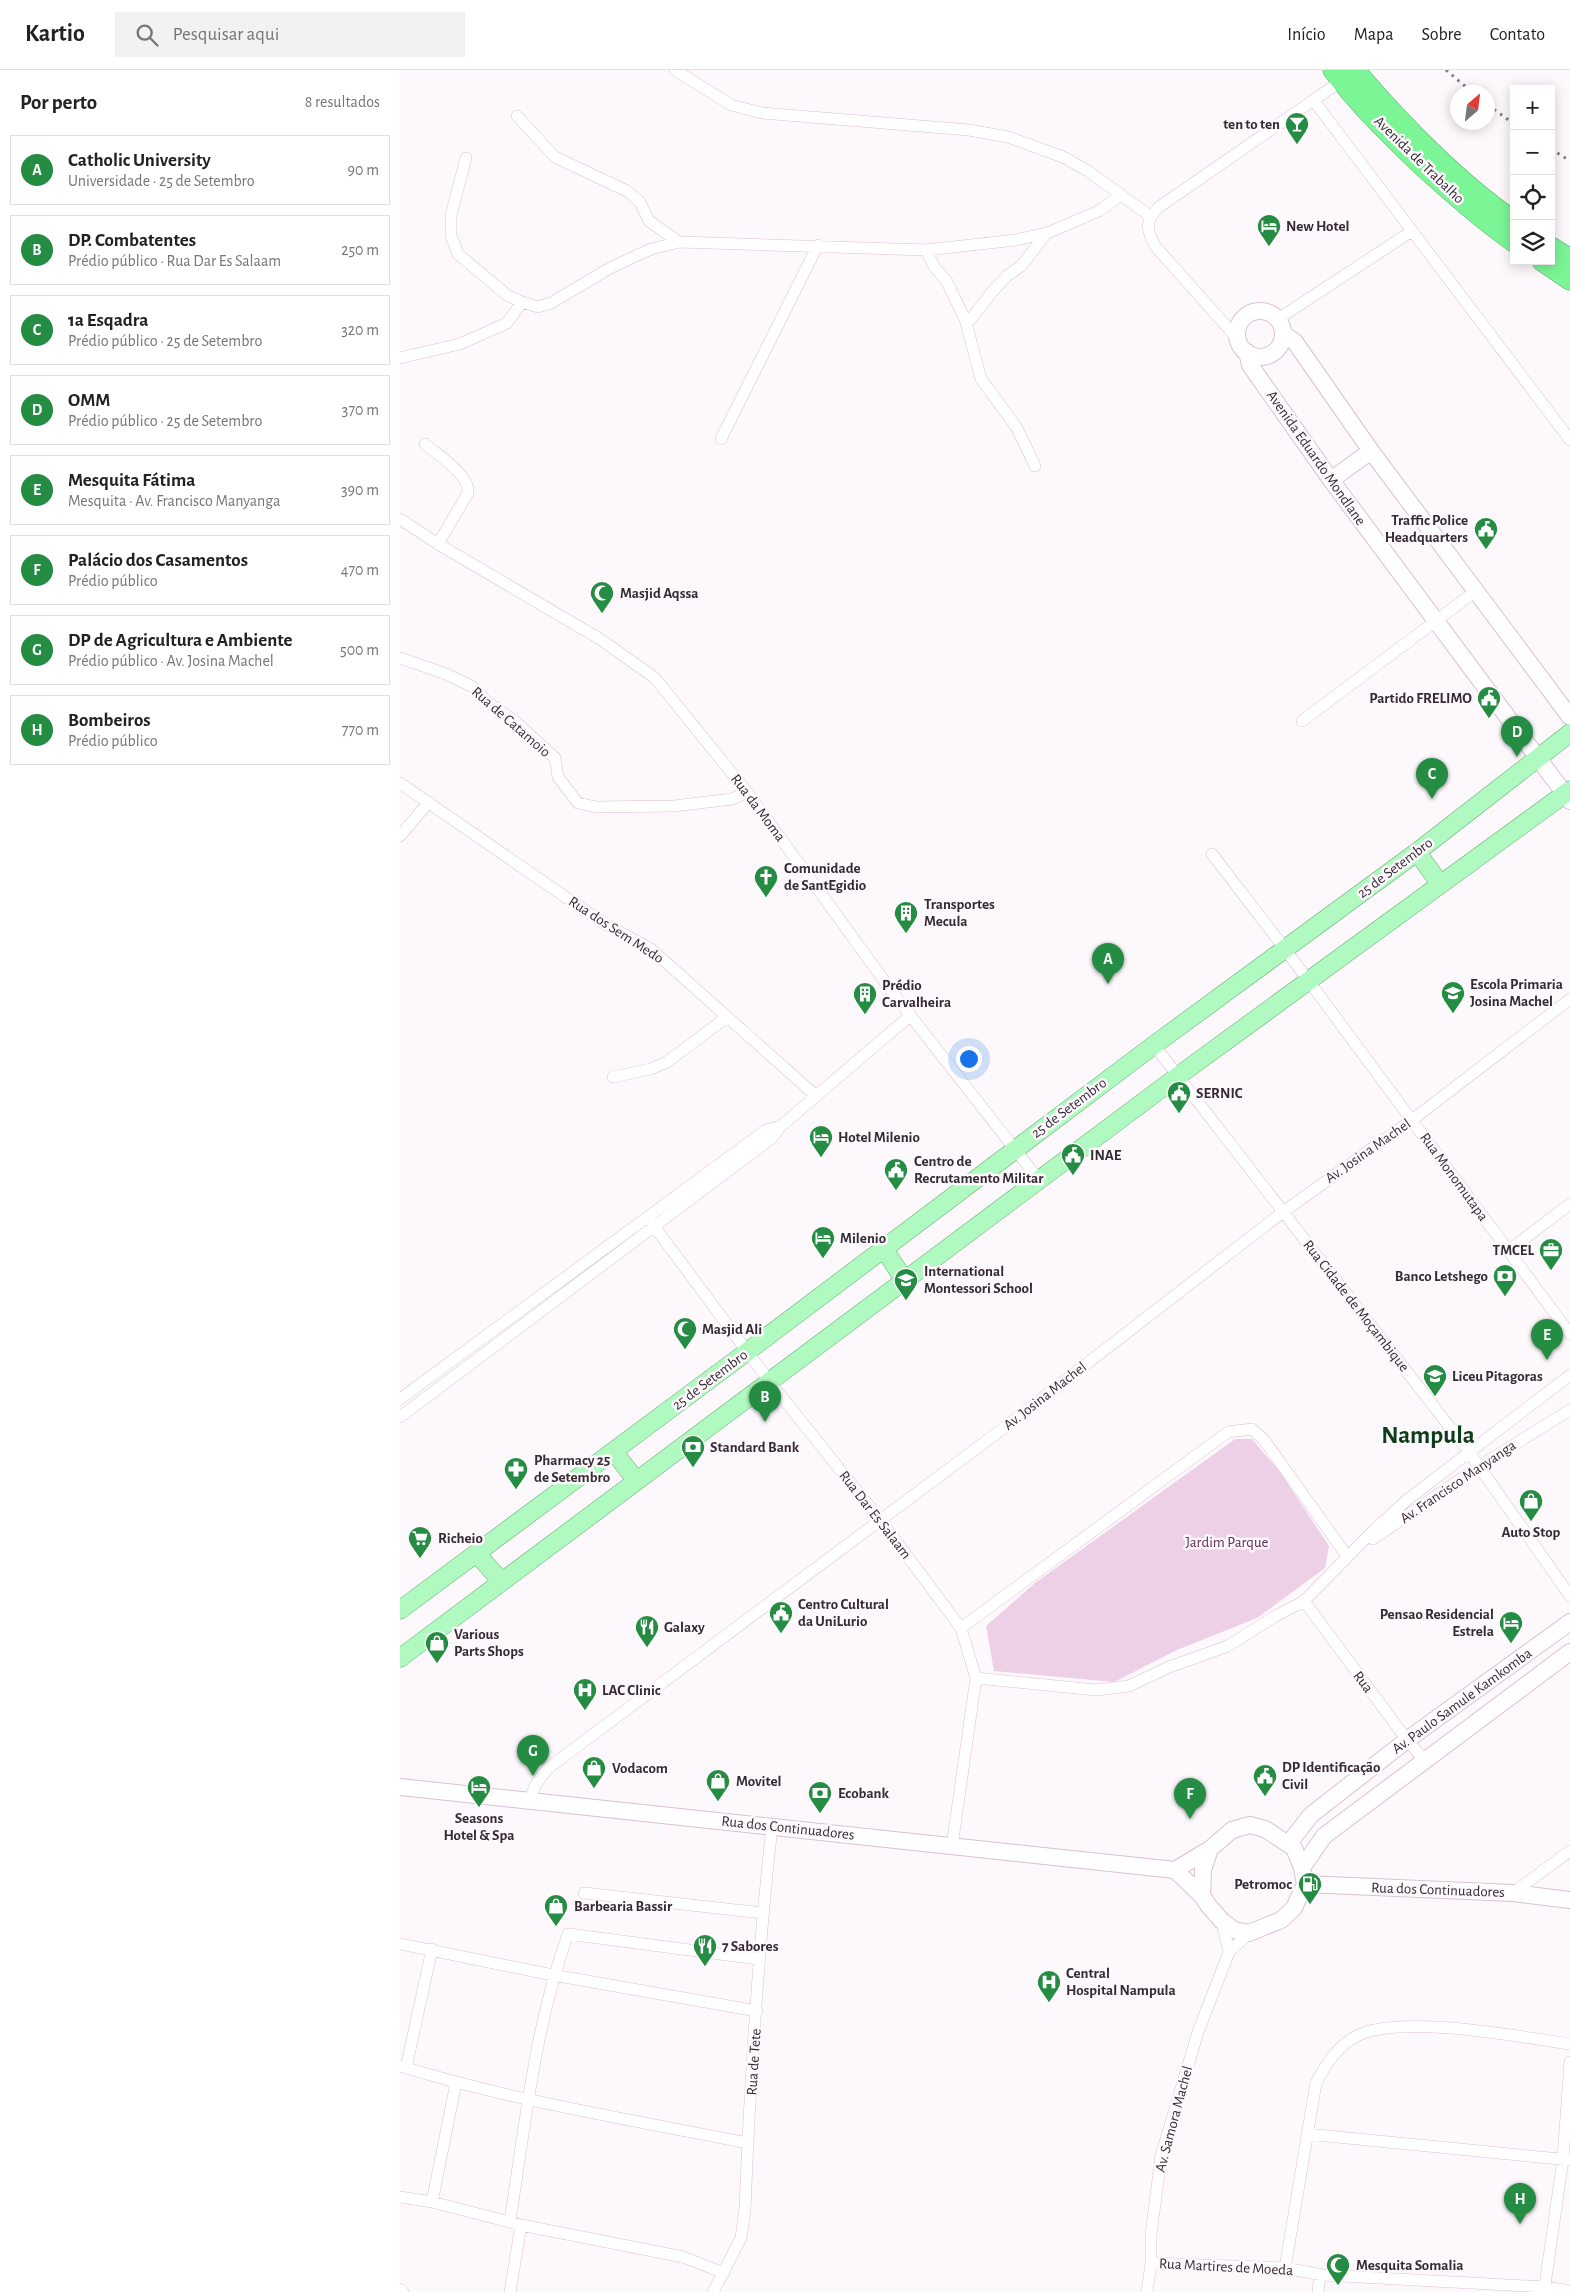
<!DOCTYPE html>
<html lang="pt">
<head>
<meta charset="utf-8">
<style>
  body { margin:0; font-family:"Alegreya Sans",sans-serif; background:#f2f2f2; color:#222 }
  .controls { position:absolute; right:15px; top:15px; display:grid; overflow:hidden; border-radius:0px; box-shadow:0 2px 12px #0003 }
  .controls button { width:45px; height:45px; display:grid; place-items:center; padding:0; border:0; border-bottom:1px solid #e0e0e0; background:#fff; color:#222; font:25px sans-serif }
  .compass { position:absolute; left:1050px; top:15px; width:45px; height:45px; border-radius:50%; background:#fff; box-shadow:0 2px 12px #0003; rotate:28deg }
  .you { position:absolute; left:568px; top:988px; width:18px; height:18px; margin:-12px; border:4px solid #fff; border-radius:50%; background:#1a73e8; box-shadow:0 0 0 8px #1a73e833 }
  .badge { display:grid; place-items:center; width:32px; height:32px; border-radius:50%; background:#248c43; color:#fff; font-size:16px; font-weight:700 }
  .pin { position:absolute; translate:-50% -41px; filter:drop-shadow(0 1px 2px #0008) }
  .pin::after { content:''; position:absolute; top:26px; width:18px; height:15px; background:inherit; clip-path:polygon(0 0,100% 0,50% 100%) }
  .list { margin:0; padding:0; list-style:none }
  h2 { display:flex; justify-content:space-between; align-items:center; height:65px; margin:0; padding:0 20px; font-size:21px }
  h2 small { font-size:16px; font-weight:400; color:#767676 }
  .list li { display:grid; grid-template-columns:32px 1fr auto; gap:15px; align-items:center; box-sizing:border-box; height:70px; margin:0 10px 10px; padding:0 10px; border:1px solid #e0e0e0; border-radius:0px }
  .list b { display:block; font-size:19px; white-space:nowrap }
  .list p { margin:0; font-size:16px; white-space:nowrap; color:#767676 }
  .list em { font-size:16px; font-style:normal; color:#767676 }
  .icon { flex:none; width:28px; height:28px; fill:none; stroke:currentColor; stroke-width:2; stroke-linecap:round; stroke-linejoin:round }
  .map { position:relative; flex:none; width:1170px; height:2222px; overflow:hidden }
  header { display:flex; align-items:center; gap:30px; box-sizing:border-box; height:70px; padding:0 25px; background:#fff; border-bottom:1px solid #e0e0e0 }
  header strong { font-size:24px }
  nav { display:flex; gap:28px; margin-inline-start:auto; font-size:18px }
  .search { width:350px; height:45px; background:#f2f2f2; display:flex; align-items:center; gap:12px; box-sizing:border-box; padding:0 18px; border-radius:0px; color:#767676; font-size:19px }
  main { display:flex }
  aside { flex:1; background:#fff }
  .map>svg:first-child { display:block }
</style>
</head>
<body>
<header>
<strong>Kartio</strong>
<div class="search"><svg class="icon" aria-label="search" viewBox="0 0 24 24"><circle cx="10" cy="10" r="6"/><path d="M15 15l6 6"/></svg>Pesquisar aqui</div>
<nav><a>Início</a><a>Mapa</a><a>Sobre</a><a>Contato</a></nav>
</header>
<main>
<aside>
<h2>Por perto<small>8 resultados</small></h2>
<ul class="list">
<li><span class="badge">A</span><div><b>Catholic University</b><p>Universidade · 25 de Setembro</p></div><em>90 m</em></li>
<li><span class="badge">B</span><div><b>DP. Combatentes</b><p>Prédio público · Rua Dar Es Salaam</p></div><em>250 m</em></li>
<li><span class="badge">C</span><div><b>1a Esqadra</b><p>Prédio público · 25 de Setembro</p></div><em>320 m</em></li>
<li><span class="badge">D</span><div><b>OMM</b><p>Prédio público · 25 de Setembro</p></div><em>370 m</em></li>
<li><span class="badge">E</span><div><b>Mesquita Fátima</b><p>Mesquita · Av. Francisco Manyanga</p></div><em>390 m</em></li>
<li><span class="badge">F</span><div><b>Palácio dos Casamentos</b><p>Prédio público</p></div><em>470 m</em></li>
<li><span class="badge">G</span><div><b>DP de Agricultura e Ambiente</b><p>Prédio público · Av. Josina Machel</p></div><em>500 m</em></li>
<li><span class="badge">H</span><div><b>Bombeiros</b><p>Prédio público</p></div><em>770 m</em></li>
</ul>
</aside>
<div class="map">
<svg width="1170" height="2222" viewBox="0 0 1170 2222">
  <rect width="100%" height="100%" fill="#fdf8fc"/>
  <path fill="#eed0e6" d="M835,1369H852L880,1402L929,1476L925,1498L857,1548L777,1580L714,1612L594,1601L586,1556L635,1513Z"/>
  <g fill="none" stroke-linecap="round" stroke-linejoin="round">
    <g stroke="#dac1d3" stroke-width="12">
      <path id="street" d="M275,0L331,35L362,43L569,60L608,67L663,87L688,101L750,146
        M914,31L1170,370
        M117,46L155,87L227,121L240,132L249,151L279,172
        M66,88L51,145V166L58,184L108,226L122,232L138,237L151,233L212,197L251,179L279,172L526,180L616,170L647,163L699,141L721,125
        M526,180L535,198L546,210L565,249L581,309L617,358L635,396
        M878,249L1012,161
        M567,254L592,222L607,206L621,196L647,163
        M837,268L755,176C746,159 745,151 759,137L944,9
        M0,288L60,274L107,253L122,232
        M321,369L418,175
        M25,374C38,385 71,406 68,423L38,474
        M0,449L38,474L200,569L255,608L347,722L499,931L639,1110
        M0,588L46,604L73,617L87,632L116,652L155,688L158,707L178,733L196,737L274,736L332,729L347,722
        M902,651L1076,521
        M0,713L203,853L251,879L416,1026
        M0,766L29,732
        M812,784L885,879L1170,1264
        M754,975L1069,1382L1170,1526
        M213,1007L251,999L267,992L327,947
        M248,1148L369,1311L481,1451L561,1558L576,1608L552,1776
        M1108,1181L1170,1134
        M0,1329L366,1060L381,1056
        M0,1347L372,1068L381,1056L511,945
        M973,1469L1078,1397L1170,1340
        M904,1531L1007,1670L1025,1691
        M561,1558L828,1362L852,1359L864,1370L947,1486
        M576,1608L696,1620L729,1616L769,1597L828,1576L874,1547L904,1531L973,1461L1007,1430L1170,1305
        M130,1729L136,1714L147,1699L597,1363L883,1142L1012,1050L1170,929
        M184,1823L362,1843
        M1113,1823L1170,1781
        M822,1851L829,1882
        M0,1874L153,1905L357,1941
        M0,1996C113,2031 232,2050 348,2073
        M6,1998L32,1879
        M907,2064L1170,2090
        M0,2127L32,2132L121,2155L283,2187L324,2203
        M32,2132L56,2013
        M110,2151C125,2056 135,1955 168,1864L358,1889
        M751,2193L885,2198L923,2205L1145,2217L1170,2221
        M885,2198L916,2013C926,1994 937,1977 955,1967C997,1943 1121,1967 1170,1974
        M0,2219L3,2222
        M110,2222L121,2155
        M313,2222L341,2168L345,2139C350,2011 358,1883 372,1756
        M747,2222L751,2193V2165L761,2086L798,1962L829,1882L849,1863
        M918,2222L920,2205
        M1144,2222L1163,2089L1170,1992"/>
    </g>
    <g stroke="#dac1d3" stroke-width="18">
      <path id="secondary" d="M837 264a23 23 0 1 1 46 0a23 23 0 1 1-46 0Z
        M884,264L895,272L971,381L1170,647
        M847,282L850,295L931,410L1170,731
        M931,410L971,381
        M0,1717L775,1800
        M850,1755L865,1759L894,1778L902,1798L905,1814L894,1838L881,1850L849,1863L834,1860L822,1851L808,1835L802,1826L803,1800L810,1779L832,1760Z
        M889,1773L911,1745L1007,1670L1170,1552
        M902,1798L924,1766L1170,1582
        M775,1800L810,1779
        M775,1800L802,1826
        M905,1814L1113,1823L1170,1830"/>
    </g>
    <g stroke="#63ae73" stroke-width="19">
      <path id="primary" d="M1017,782L1040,814
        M484,1179L505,1211
        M214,1382L236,1410
        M76,1483L101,1511
        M0,1540L348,1281L754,975L1017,782L1170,663
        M0,1588L778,1006L1170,720"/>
    </g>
    <g stroke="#63ae73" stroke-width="21">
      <path id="highway" d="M933,0C958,34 989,64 1019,93C1050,121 1080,148 1114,172
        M955,0C998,51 1058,113 1114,151
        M1151,177L1170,189
        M1142,191L1170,210"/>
    </g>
    <use href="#street" stroke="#fff" stroke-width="11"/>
    <use href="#secondary" stroke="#fff" stroke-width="16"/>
    <use href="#primary" stroke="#b0f9c0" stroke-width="18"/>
    <use href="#highway" stroke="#7cf596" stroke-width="20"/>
    <path stroke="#837b82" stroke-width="3" stroke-dasharray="2.5 5" stroke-linecap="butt" d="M1046,0L1072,22
      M1088,35L1114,54
      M1151,79L1170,91"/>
  </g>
  <defs>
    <g id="bar-pin" transform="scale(1.25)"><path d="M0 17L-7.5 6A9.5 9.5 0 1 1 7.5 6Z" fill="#248c43" stroke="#fdf8fc"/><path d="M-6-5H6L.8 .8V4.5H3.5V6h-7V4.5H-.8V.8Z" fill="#fff"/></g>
    <g id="hotel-pin" transform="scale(1.25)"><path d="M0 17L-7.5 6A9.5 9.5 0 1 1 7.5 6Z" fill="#248c43" stroke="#fdf8fc"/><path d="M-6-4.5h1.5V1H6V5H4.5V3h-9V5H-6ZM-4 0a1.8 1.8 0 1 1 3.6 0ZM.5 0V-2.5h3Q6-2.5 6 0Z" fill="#fff"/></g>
    <g id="civic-pin" transform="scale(1.25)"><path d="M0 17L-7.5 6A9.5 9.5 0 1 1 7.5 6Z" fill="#248c43" stroke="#fdf8fc"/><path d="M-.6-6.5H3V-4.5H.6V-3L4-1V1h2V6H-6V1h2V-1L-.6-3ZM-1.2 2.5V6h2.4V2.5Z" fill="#fff"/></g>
    <g id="mosque-pin" transform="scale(1.25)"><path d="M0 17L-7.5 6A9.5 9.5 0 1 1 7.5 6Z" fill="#248c43" stroke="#fdf8fc"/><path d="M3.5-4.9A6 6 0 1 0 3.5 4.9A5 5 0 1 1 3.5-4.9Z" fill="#fff"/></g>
    <g id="church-pin" transform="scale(1.25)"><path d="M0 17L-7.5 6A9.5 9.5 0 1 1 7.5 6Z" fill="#248c43" stroke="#fdf8fc"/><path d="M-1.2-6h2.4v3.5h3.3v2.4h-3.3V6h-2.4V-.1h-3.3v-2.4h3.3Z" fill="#fff"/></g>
    <g id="building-pin" transform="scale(1.25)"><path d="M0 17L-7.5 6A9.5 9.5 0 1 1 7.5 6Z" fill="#248c43" stroke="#fdf8fc"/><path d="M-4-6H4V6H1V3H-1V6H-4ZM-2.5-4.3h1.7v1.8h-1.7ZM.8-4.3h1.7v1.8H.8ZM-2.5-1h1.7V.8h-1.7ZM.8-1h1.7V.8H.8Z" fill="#fff"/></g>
    <g id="school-pin" transform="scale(1.25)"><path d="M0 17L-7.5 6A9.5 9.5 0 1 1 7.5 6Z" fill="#248c43" stroke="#fdf8fc"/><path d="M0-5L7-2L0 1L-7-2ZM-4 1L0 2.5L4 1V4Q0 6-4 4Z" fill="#fff"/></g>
    <g id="office-pin" transform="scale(1.25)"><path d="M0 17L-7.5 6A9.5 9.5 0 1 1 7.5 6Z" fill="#248c43" stroke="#fdf8fc"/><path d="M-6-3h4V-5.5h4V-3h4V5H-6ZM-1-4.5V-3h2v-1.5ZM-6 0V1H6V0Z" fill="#fff"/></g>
    <g id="bank-pin" transform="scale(1.25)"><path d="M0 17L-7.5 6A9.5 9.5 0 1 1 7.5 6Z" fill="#248c43" stroke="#fdf8fc"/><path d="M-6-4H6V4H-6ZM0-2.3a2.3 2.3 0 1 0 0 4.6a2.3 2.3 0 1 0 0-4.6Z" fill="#fff"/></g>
    <g id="pharmacy-pin" transform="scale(1.25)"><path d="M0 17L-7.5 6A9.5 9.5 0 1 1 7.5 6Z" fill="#248c43" stroke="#fdf8fc"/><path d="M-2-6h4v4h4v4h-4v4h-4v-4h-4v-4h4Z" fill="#fff"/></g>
    <g id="shop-pin" transform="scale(1.25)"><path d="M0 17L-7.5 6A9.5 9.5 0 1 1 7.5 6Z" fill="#248c43" stroke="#fdf8fc"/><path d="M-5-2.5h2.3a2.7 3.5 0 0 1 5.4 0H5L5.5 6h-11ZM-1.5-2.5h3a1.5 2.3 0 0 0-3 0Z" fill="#fff"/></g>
    <g id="supermarket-pin" transform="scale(1.25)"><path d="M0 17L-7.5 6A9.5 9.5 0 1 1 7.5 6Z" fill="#248c43" stroke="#fdf8fc"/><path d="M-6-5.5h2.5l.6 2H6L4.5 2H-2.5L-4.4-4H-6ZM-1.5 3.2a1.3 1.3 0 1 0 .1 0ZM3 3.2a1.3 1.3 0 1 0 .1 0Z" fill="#fff"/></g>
    <g id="restaurant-pin" transform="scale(1.25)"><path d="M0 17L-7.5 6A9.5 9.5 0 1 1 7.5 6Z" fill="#248c43" stroke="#fdf8fc"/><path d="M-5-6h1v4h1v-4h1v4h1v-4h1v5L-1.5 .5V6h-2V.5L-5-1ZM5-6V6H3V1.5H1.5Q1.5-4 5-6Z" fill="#fff"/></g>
    <g id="hospital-pin" transform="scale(1.25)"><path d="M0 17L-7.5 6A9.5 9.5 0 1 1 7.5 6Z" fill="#248c43" stroke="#fdf8fc"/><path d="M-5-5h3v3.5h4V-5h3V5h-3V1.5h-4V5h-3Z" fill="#fff"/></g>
    <g id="fuel-pin" transform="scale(1.25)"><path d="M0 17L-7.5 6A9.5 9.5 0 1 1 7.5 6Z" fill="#248c43" stroke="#fdf8fc"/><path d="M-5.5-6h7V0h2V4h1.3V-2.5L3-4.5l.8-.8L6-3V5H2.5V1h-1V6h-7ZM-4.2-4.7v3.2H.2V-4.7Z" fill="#fff"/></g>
  </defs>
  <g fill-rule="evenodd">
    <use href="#bar-pin" x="897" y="54"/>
    <use href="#hotel-pin" x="869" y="156"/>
    <use href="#civic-pin" x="1086" y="459"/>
    <use href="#mosque-pin" x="202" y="523"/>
    <use href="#civic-pin" x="1089" y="628"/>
    <use href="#church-pin" x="366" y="807"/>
    <use href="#building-pin" x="506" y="843"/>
    <use href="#school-pin" x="1053" y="923"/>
    <use href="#building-pin" x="465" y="924"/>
    <use href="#civic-pin" x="779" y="1023"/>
    <use href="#hotel-pin" x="421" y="1067"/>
    <use href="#civic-pin" x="673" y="1085"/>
    <use href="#civic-pin" x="496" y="1100"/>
    <use href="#hotel-pin" x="423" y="1168"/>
    <use href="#office-pin" x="1151" y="1180"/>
    <use href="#bank-pin" x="1105" y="1206"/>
    <use href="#school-pin" x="506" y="1210"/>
    <use href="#mosque-pin" x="285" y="1259"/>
    <use href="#school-pin" x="1035" y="1306"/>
    <use href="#bank-pin" x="293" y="1377"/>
    <use href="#pharmacy-pin" x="116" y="1399"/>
    <use href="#shop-pin" x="1131" y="1431"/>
    <use href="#supermarket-pin" x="20" y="1468"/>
    <use href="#civic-pin" x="381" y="1543"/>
    <use href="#hotel-pin" x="1111" y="1553"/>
    <use href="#restaurant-pin" x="247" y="1557"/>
    <use href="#shop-pin" x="37" y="1573"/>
    <use href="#hospital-pin" x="185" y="1620"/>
    <use href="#shop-pin" x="194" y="1698"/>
    <use href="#civic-pin" x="865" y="1706"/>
    <use href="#shop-pin" x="318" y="1711"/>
    <use href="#hotel-pin" x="79" y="1717"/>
    <use href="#bank-pin" x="420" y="1723"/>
    <use href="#fuel-pin" x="910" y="1814"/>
    <use href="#shop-pin" x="156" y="1836"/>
    <use href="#restaurant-pin" x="305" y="1876"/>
    <use href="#hospital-pin" x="649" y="1912"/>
    <use href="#mosque-pin" x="938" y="2195"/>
  </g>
  <g text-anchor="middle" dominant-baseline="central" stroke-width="5" stroke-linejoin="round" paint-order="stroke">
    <g font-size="15" font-weight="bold" fill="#352b33" stroke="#fdf8fc" text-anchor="start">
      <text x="880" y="54" text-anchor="end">ten to ten</text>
      <text x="886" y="156">New Hotel</text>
      <text x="1068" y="450" text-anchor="end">Traffic Police<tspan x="1068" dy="17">Headquarters</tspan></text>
      <text x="220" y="523">Masjid Aqssa</text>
      <text x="1072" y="628" text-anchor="end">Partido FRELIMO</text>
      <text x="384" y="798">Comunidade<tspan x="384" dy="17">de SantEgidio</tspan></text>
      <text x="524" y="834">Transportes<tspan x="524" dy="17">Mecula</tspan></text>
      <text x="1070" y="914">Escola Primaria<tspan x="1070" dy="17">Josina Machel</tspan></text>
      <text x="482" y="915">Prédio<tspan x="482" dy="17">Carvalheira</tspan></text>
      <text x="796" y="1023">SERNIC</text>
      <text x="438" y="1067">Hotel Milenio</text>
      <text x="690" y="1085">INAE</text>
      <text x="514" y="1091">Centro de<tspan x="514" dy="17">Recrutamento Militar</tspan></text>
      <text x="440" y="1168">Milenio</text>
      <text x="1134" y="1180" text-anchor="end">TMCEL</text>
      <text x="524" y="1201">International<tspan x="524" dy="17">Montessori School</tspan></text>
      <text x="1088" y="1206" text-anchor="end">Banco Letshego</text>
      <text x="302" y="1259">Masjid Ali</text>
      <text x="1052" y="1306">Liceu Pitagoras</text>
      <text x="310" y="1377">Standard Bank</text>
      <text x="134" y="1390">Pharmacy 25<tspan x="134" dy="17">de Setembro</tspan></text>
      <text x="1131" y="1462" text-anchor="middle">Auto Stop</text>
      <text x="38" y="1468">Richeio</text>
      <text x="398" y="1534">Centro Cultural<tspan x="398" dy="17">da UniLurio</tspan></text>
      <text x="1094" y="1544" text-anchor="end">Pensao Residencial<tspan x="1094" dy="17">Estrela</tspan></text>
      <text x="264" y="1557">Galaxy</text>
      <text x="54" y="1564">Various<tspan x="54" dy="17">Parts Shops</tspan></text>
      <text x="202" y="1620">LAC Clinic</text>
      <text x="882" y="1697">DP Identificação<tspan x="882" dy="17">Civil</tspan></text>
      <text x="212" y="1698">Vodacom</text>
      <text x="336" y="1711">Movitel</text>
      <text x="438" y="1723">Ecobank</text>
      <text x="79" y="1748" text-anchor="middle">Seasons<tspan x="79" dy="17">Hotel &amp; Spa</tspan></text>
      <text x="892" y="1814" text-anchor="end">Petromoc</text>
      <text x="174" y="1836">Barbearia Bassir</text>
      <text x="322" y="1876">7 Sabores</text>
      <text x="666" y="1903">Central<tspan x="666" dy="17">Hospital Nampula</tspan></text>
      <text x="956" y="2195">Mesquita Somalia</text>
    </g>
    <g font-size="15" fill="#352b33" stroke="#fdf8fc">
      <text transform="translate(1019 90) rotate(44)">Avenida de Trabalho</text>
      <text transform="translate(916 388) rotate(55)">Avenida Eduardo Mondlane</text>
      <text transform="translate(111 652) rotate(41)">Rua de Catamoio</text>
      <text transform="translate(358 738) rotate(53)">Rua da Moma</text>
      <text transform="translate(995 798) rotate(-37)">25 de Setembro</text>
      <text transform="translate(216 860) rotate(33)">Rua dos Sem Medo</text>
      <text transform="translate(669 1038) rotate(-37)">25 de Setembro</text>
      <text transform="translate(968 1081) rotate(-35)">Av. Josina Machel</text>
      <text transform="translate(1054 1107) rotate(54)">Rua Monomutapa</text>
      <text transform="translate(956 1236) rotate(52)">Rua Cidade de Moçambique</text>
      <text transform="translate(310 1310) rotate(-37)">25 de Setembro</text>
      <text transform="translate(645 1326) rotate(-38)">Av. Josina Machel</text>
      <text transform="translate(1058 1412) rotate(-34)">Av. Francisco Manyanga</text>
      <text transform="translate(475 1445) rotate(52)">Rua Dar Es Salaam</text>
      <text transform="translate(963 1612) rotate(53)">Rua</text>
      <text transform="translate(1062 1631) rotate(-36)">Av. Paulo Samule Kamkomba</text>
      <text transform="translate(388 1758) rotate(6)">Rua dos Continuadores</text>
      <text transform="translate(1038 1820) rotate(2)">Rua dos Continuadores</text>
      <text transform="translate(354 1992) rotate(-86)">Rua de Tete</text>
      <text transform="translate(774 2049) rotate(-75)">Av. Samora Machel</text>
      <text transform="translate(826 2197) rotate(3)">Rua Martires de Moeda</text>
    </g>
    <g font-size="15" fill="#622b58" stroke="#fdf8fc">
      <text x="827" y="1472">Jardim Parque</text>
    </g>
    <g font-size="25" font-weight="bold" fill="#0c3d1a" stroke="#fdf8fc">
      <text x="1028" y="1365">Nampula</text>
    </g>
  </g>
</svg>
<div class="controls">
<button>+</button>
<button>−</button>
<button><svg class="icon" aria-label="locate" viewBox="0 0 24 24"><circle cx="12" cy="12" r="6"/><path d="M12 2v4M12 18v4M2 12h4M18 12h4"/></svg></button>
<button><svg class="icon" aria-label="layers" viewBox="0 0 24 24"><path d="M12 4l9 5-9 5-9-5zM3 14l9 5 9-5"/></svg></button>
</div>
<svg class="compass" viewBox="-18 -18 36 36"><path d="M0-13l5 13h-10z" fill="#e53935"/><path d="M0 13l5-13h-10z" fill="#767676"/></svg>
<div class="you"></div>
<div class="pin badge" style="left:708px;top:914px">A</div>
<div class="pin badge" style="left:365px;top:1352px">B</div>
<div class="pin badge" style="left:1032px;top:729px">C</div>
<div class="pin badge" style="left:1117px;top:687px">D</div>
<div class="pin badge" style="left:1147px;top:1290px">E</div>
<div class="pin badge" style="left:790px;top:1749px">F</div>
<div class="pin badge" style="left:133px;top:1706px">G</div>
<div class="pin badge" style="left:1120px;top:2154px">H</div>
</div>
</main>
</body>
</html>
